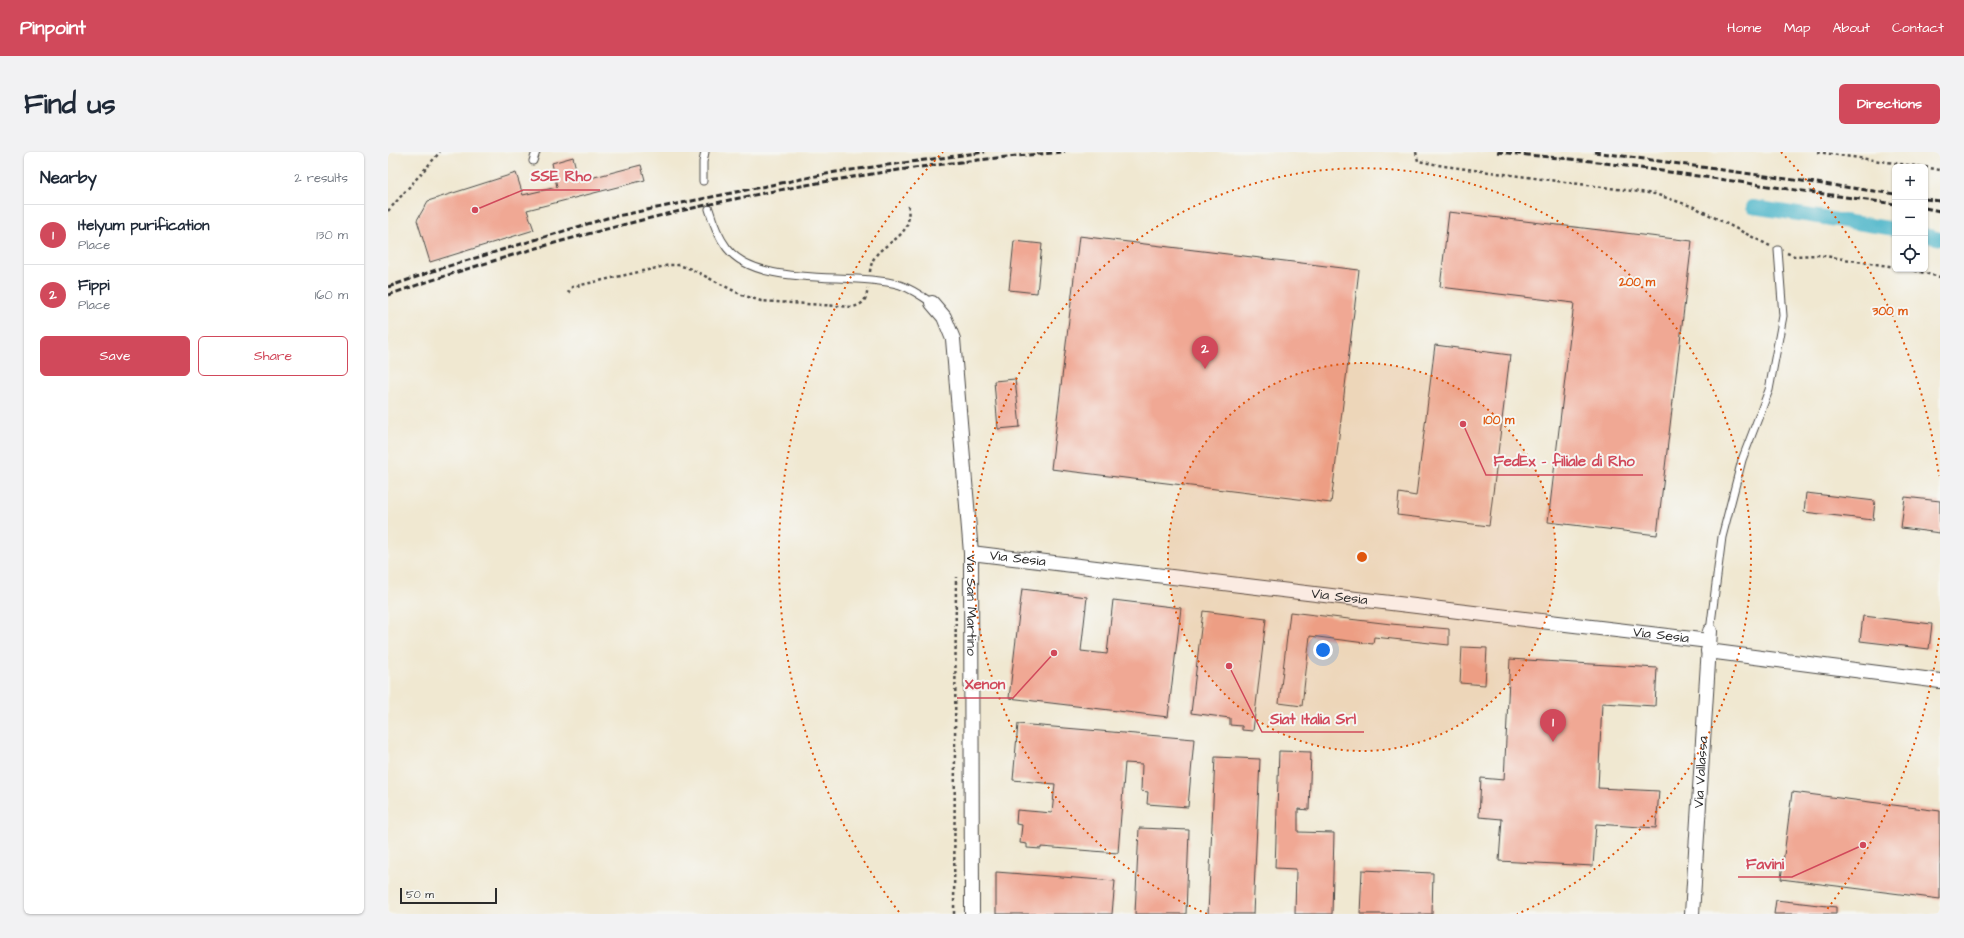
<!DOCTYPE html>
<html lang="en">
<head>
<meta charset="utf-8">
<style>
  body { margin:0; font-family:"Architects Daughter",sans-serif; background:#f2f2f3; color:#1f2937 }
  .controls { position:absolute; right:12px; top:12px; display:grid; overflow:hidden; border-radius:6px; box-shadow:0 1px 3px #0004 }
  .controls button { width:36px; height:36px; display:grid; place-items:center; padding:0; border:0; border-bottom:1px solid #e0e1e3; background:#fff; color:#1f2937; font:20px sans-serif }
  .scale { position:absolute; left:12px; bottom:10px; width:97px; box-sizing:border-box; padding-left:4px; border:2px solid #2b2b2b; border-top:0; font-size:11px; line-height:14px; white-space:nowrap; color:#2b2b2b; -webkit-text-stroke:3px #f6f6f2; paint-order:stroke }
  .you { position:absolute; left:935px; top:498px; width:14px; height:14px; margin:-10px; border:3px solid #fff; border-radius:50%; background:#1a73e8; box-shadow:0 0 0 6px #1a73e833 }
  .badge { display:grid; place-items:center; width:26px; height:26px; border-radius:50%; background:#d1495b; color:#fff; font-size:13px; font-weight:700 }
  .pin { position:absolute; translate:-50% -33px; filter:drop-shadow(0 1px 2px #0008) }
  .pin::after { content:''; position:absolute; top:21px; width:14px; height:12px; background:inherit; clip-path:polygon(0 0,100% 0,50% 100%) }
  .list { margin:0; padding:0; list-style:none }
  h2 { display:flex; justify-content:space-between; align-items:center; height:52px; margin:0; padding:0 16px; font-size:17px }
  h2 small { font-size:13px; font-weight:400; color:#747a83 }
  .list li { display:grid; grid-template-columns:26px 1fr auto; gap:12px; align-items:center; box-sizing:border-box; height:60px; padding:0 16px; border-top:1px solid #e0e1e3 }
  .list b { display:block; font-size:15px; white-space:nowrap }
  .list p { margin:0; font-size:13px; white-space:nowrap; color:#747a83 }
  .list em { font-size:13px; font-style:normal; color:#747a83 }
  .actions { display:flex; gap:8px; padding:12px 16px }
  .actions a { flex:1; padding:9px 0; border:1px solid #d1495b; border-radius:6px; text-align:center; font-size:14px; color:#d1495b }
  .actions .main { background:#d1495b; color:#fff }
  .icon { flex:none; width:22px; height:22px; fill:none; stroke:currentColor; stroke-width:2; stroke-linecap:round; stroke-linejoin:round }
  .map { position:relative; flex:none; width:1552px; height:762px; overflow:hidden; border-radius:6px }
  header { display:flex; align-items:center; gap:24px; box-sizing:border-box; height:56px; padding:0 20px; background:#d1495b; color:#fff }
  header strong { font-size:19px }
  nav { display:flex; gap:22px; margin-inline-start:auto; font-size:14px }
  .intro { display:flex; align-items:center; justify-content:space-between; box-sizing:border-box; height:96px; padding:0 24px }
  h1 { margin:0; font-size:28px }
  .button { padding:10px 18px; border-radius:6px; background:#d1495b; color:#fff; font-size:14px; font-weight:700 }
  main { display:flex; gap:24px; padding:0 24px }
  aside { flex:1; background:#fff; border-radius:6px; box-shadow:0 1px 3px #0004 }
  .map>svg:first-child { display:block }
</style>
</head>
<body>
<header>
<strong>Pinpoint</strong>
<nav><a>Home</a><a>Map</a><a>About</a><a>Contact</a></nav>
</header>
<div class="intro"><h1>Find us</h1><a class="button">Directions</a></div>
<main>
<aside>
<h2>Nearby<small>2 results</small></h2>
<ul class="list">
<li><span class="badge">1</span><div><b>Itelyum purification</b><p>Place</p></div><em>130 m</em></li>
<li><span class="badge">2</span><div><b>Fippi</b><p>Place</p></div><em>160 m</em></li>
</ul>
<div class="actions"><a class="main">Save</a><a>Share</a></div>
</aside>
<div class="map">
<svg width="1552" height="762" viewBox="0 0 1552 762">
  <rect width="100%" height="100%" fill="#f6f6f2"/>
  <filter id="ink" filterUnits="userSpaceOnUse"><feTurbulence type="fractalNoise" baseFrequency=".025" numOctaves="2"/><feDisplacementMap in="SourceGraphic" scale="8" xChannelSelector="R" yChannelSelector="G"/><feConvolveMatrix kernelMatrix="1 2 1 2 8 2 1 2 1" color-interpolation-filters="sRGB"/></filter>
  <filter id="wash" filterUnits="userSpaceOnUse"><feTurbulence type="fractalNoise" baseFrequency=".012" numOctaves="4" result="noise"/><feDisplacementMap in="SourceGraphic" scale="16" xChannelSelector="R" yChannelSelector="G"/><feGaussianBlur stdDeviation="0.9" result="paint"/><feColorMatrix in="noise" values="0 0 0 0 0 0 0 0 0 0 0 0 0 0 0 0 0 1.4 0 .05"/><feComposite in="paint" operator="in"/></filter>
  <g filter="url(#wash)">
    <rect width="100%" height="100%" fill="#f0e8d1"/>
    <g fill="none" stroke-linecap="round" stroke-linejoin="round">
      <path stroke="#4bb5c9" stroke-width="14" d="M1365,55L1507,77
        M1537,83L1552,87"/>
    </g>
    <g id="blocks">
      <path fill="#f0a894" d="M185,5L191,29L253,13L257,28L139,58L146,78L42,110L29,68L40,49L128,21L135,43L169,35L164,11Z
        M1061,60L1304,89L1269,383L1160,370L1186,151L1052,135Z
        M691,84L971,118L943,351L663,317Z
        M626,89L654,92L649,141L621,138Z
        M1047,193L1122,203L1101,374L1009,363L1011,341L1028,344Z
        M627,227L632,275L610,277L606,229Z
        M1418,341L1487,349L1485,368L1416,360Z
        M1517,345L1552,349V381L1513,376Z
        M634,437L699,445L693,499L719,502L725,448L793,456L780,565L621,546Z
        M815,459L878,467L865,579L854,578V574L842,573V566L803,561Z
        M902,460L1003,472L1061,477V493L986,485L985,492L922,484L914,554L891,551Z
        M1475,464L1544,472L1541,497L1472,489Z
        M1074,495L1099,496L1097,533L1072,531Z
        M1122,507L1269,516L1267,554L1214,551L1210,636L1271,639L1268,676L1208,672L1205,714L1111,709L1114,667L1091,665L1093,626L1116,628Z
        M630,572L806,587L800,655L759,652L760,640L753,639L754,612L737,611L730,701L653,695V697L639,696V692L632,691L634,673L628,672L629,658L664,661L667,632L625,628Z
        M891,599L923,600L921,658L910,657V680L946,681L944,762H907L908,717L887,716Z
        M827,605L872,607L865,762H820Z
        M1404,640L1552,659V747L1393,727Z
        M751,676L801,678L798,762H747Z
        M974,718L1045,721L1044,762H972Z
        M608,720L727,729L724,762H608Z
        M1388,748L1448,755V762H1386Z"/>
    </g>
  </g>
  <g filter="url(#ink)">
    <use href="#blocks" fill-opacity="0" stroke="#494744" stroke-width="1"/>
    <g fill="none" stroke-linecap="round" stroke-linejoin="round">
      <g stroke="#494744" stroke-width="9">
        <path id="lane" d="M145,9L148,0
          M315,29V10L317,0
          M321,57C325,71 330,84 339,96C370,137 465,119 512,133C524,137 534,144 544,151
          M1322,479L1334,385L1354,308L1381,238L1395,164L1390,98"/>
      </g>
      <g stroke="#494744" stroke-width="16">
        <g id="street">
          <path id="s1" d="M544,151L556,165L565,187L583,401L584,762"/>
          <path id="s2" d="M583,401L1321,489"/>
          <path d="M1320,499L1552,529"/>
          <path id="s3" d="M1304,762L1322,479"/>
        </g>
      </g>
      <path stroke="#494744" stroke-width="2.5" stroke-dasharray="3 3" stroke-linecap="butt" d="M1028,0L1030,9L1056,14L1267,42L1306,55L1382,94
        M1429,0L1534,15
        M1537,15L1552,18
        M0,59L52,0
        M1399,101L1406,104L1430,103L1507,115
        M1521,117L1552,125
        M482,120C484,92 513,93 520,70C521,66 520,59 521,54
        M180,141L184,135L282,113H290L303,117L354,143L373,149L465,155C477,152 478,147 480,136
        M566,762L568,425"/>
      <use href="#lane" stroke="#fff" stroke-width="7"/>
      <use href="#street" stroke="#fff" stroke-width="14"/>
      <path stroke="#2b2b2b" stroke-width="3" stroke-dasharray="6 3" stroke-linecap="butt" d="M1109,0L1203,9L1507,52
        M1206,0L1507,42
        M1537,47L1552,49
        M1537,56L1552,59
        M0,135L51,117L219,66L448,20L597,0
        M0,143C218,68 446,17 677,0"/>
    </g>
  </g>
  <circle cx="974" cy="405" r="194" fill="#df570e" fill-opacity=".12"/>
  <g fill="none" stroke="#df570e" stroke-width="2" stroke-dasharray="2 4">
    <circle cx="974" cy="405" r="194"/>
    <path d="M819 762A389 389 0 1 1 1129 762"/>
    <path d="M1551 486A583 583 0 0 1 1437 760M511 760A583 583 0 0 1 555 0M1393 0A583 583 0 0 1 1551 324"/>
  </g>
  <g text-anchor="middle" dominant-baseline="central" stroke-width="4" stroke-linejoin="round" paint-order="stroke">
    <g font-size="14" fill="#2b2b2b" stroke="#f6f6f2">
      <text stroke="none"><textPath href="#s2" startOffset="47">Via Sesia</textPath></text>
      <text stroke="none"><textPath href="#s2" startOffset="371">Via Sesia</textPath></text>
      <text stroke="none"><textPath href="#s1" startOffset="309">Via San Martino</textPath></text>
      <text stroke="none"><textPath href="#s2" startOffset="695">Via Sesia</textPath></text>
      <text stroke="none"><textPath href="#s3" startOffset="142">Via Vallassa</textPath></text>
    </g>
  </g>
  <circle cx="974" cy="405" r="6" fill="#df570e" stroke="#f6f6f2" stroke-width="2"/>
  <g font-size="12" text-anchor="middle" font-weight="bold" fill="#df570e" stroke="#f6f6f2" stroke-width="4" stroke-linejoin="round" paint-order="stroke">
    <text x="1249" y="134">200 m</text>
    <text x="1502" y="163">300 m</text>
    <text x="1111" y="272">100 m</text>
  </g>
  <path fill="none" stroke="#d1495b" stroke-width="1.5" d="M87 58L135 38H212M1075 272L1098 323H1255M666 501L625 546H569M841 514L874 580H976M1475 693L1404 725H1350"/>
  <g fill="#d1495b" stroke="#f6f6f2" stroke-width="1.5">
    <circle cx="87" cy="58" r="4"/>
    <circle cx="1075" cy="272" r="4"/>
    <circle cx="666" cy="501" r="4"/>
    <circle cx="841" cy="514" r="4"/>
    <circle cx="1475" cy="693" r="4"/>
  </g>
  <g font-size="15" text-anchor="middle" font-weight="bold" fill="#d1495b" stroke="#f6f6f2" stroke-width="4" stroke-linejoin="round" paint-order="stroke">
    <text x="173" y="29">SSE Rho</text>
    <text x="1176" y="314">FedEx - filiale di Rho</text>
    <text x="597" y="537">Xenon</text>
    <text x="925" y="572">Siat Italia Srl</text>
    <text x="1377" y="717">Favini</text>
  </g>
</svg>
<div class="controls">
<button>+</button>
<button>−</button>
<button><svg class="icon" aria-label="locate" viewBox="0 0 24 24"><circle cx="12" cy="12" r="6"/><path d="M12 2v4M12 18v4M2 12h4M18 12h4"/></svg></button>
</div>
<div class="scale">50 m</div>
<div class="you"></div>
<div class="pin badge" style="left:1165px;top:590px">1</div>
<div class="pin badge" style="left:817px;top:217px">2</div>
</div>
</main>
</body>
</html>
